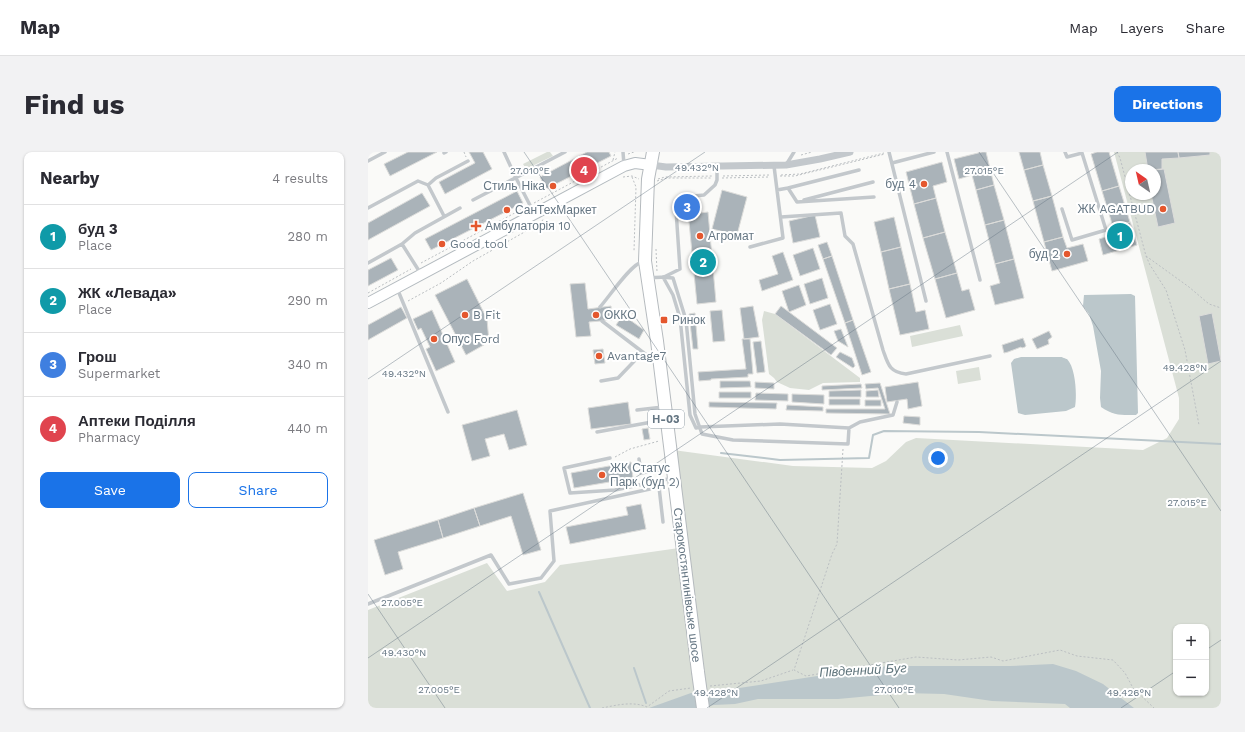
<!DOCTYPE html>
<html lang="en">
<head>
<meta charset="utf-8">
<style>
  body { margin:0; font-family:"Work Sans",sans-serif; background:#f2f2f3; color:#2b2b33 }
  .controls { position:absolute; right:12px; bottom:12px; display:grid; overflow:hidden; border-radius:8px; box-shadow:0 1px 3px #0004 }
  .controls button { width:36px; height:36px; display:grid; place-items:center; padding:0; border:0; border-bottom:1px solid #e1e1e2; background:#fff; color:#2b2b33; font:20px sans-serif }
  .compass { position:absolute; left:757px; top:12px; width:36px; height:36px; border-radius:50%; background:#fff; box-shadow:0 1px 3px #0004; rotate:326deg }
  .you { position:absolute; left:570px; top:306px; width:14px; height:14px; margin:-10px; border:3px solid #fff; border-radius:50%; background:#1a73e8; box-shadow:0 0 0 6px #1a73e833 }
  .badge { display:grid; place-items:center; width:26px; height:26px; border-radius:50%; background:#1a73e8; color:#fff; font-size:13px; font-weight:700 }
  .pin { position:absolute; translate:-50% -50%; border:2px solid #fff; box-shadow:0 1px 4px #0006 }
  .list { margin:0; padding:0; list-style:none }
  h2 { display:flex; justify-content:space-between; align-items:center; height:52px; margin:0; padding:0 16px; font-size:17px }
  h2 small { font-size:13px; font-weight:400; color:#7c7c81 }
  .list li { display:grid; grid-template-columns:26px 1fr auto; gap:12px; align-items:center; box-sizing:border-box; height:64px; padding:0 16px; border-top:1px solid #e1e1e2 }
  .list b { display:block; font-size:15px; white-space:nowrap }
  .list p { margin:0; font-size:13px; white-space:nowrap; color:#7c7c81 }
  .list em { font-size:13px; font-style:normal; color:#7c7c81 }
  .actions { display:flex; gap:8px; padding:12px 16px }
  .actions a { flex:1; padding:9px 0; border:1px solid #1a73e8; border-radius:8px; text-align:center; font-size:14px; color:#1a73e8 }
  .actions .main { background:#1a73e8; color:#fff }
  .map { position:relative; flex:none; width:853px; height:556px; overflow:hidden; border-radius:8px }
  header { display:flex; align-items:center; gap:24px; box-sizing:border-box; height:56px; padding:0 20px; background:#fff; border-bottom:1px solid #e1e1e2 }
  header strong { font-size:19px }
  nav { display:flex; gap:22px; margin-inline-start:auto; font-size:14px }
  .intro { display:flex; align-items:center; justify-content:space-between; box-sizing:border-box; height:96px; padding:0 24px }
  h1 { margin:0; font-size:28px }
  .button { padding:10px 18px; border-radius:8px; background:#1a73e8; color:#fff; font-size:14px; font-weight:700 }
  main { display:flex; gap:24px; padding:0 24px }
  aside { flex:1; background:#fff; border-radius:8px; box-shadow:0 1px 3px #0004 }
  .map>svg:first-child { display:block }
</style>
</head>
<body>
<header>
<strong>Map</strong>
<nav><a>Map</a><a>Layers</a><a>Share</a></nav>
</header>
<div class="intro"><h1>Find us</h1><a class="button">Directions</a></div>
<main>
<aside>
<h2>Nearby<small>4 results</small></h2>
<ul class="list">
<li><span class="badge" style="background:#0f9aa8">1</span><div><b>буд 3</b><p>Place</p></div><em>280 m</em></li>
<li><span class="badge" style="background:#0f9aa8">2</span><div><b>ЖК «Левада»</b><p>Place</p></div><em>290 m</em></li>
<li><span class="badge" style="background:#3f7fe0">3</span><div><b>Грош</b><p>Supermarket</p></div><em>340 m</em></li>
<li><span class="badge" style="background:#e0444e">4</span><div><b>Аптеки Поділля</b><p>Pharmacy</p></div><em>440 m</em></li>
</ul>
<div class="actions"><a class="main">Save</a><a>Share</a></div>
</aside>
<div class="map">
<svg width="853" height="556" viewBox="0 0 853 556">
  <rect width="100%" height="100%" fill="#fafaf8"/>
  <path fill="#dadfd7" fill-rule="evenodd" d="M179,0H182L185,4L158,17L155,12Z
    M746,0H853V556H338L305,298L425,314L504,316L518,309L538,290L548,286L775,298L799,286L811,267V246ZM763,18H787V42H763ZM808,475H838V541H808Z
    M396,159L407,162L492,226V230L455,231L441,238L422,236L409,230L406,226L401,222L394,168Z
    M592,173L595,184L544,195L542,184Z
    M611,215L613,228L590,232L588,219Z
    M311,396L332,556H0V458L119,411L139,439L177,430L192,413Z"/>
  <path fill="#bbc7cb" d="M763,142L767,144L770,261L768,263C753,263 746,264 733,255L732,246L733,219L725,174L721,162L715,154L716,143Z
    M653,205H693C694,205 698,207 699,207C708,216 709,244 707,255L698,259L657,263L650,261L643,211L646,207Z
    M685,512L708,519L735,532L766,556H702L697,552L624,549L576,542L535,541L470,547H390L367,552L346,553L331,556H281L323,541L345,540L469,521L520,514H642Z"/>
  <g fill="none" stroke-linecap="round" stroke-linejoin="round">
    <path stroke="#bbc7cb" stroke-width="2" d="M353,301L412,308L501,306L505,283L516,279L611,280L853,292
      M171,440L222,556
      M266,516L278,551"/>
  </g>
  <path fill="#aab3b9" stroke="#dcdcda" d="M40,0H69L22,24L16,12Z
    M101,0H115L124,17L77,42L71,30L107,11Z
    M219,0H241L243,4L178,37L172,25Z
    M614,0H618L626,33L608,38L604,23L591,27L586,7Z
    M651,0H672L675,13L656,18Z
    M729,0H741L751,34L734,39L723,2Z
    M777,0H810L811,6L794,7V17L780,18Z
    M810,0H842V3L811,6Z
    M574,10L579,30L565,34L568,46L546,52L538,20Z
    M675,13L684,44L665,49L656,18Z
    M796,17L807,71L790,75L783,42H787V18Z
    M626,33L636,68L617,73L608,38Z
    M751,34L762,70L745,75L734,39Z
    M354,38L379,45L369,83L344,77Z
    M149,39L155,51L63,98L57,87Z
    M54,41L62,54L0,88V71Z
    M684,44L695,85L676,90L665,49Z
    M568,46L577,80L555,86L546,52Z
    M326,51L330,54L332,61L340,60L348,150L329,152L321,70L316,67L314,61L315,56L319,52Z
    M447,63L452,85L425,91L421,69Z
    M526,65L533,95L513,100L506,70Z
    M636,68L646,107L627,112L617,73Z
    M762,70L769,93L735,103L731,87L747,82L745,75Z
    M577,80L589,121L567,127L555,86Z
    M695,85L699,96L715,92L720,109L684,119L676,90Z
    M459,90L464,104L455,107L450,93Z
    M533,95L542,132L521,137L513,100Z
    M445,96L452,117L432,124L425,103Z
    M415,100L425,128L394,139L391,128L410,122L404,104Z
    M464,104L485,168L477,171L455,107Z
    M23,106L30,118L0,134V118Z
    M646,107L656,146L627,153L622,134L632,131L627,112Z
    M589,121L594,139L601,137L607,158L578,166L567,127Z
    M454,126L460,146L442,152L436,132Z
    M99,127L119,167L121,190L98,203L67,143Z
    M217,131L220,157L243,154L244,168L221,170L223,184L208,185L202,132Z
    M542,132L548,160L557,158L561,177L532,183L521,137Z
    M431,133L438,153L421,160L414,139Z
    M462,152L469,172L452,178L445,158Z
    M385,154L391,185L376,187L372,156Z
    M413,154L469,196L463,203L407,162Z
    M33,155L39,166L0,188V173Z
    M64,158L87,210L68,219L58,197L62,195L53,176L50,178L45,167Z
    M354,158L357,189L345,190L342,159Z
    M327,161L330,197H325L321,162Z
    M844,161L853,209L840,212L831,164Z
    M255,163L276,178L271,187L248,173Z
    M485,168L503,220L494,223L477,171Z
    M473,177L480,195L470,189L466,179Z
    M681,179L684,185L680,188L681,192L669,197L664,187Z
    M655,186L658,194L657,195L654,196L653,195L640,200L636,201L634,193Z
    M374,187H382L385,222H380V225L343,227V228L331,229L330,220L378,217Z
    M393,189L397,220L389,221L385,190Z
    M235,197L237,211L227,212L225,198Z
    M472,200L484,206L487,214L485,216L468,205Z
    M352,229H382L383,235L352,236Z
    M387,230L406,231V237L387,236Z
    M550,230L554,254L540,257L539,247L519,250L517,235Z
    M512,231L522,262L458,261V257H517L510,236L498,237L497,232Z
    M493,232L494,236L454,238V234Z
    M493,238V245H461V239Z
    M510,238L511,245H498V239Z
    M351,240H383V246H351Z
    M388,241L420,242V249L387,248Z
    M424,242L456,243V252L424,250Z
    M461,247H492V253H461Z
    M497,248H513V254H497Z
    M260,250L263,272L223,277L220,256Z
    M341,250L409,251L408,257L341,255Z
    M419,253L455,255V259L418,258Z
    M149,258L159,293L141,298L136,282L117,287L122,304L104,309L94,273Z
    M536,264L552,265V273L535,271Z
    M280,276L282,287L276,288L274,277Z
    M263,310L265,326L206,336L203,321Z
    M155,341L173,398L155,403L143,364L112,374L106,356Z
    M273,352L278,377L202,392L198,375L260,363L258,355Z
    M106,356L112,374L75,386L70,368Z
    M70,368L75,386L30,400L35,417L17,423L6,388Z"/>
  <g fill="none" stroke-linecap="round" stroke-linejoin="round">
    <g stroke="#b3babf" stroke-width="12">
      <path id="secondary" d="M0,151L256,14L267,11L283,13"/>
    </g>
    <g stroke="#b5babe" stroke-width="14">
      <path id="primary" d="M285,0L280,27L277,109L289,189L330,520"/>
    </g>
    <path stroke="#bbbfc2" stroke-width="1" stroke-dasharray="2 2" stroke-linecap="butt" d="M96,0L98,5
      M749,0L752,6L778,104L782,113L798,138L817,198L831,273
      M260,2L266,0
      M433,3L444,0
      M245,8L247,0
      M413,23L432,22L516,1
      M355,24L402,23
      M412,24H427L517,2
      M255,25L264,24L271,27
      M264,25L268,35L266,99
      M354,26L401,25
      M290,27L297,25L344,24
      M289,29L299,26H343
      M166,51L250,6
      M288,97L289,120
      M778,104L821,135L841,152L853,156
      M53,111L158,55
      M0,141L43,117
      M40,149L73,131L105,109L169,73L176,67
      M475,297L469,392L464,402L426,518L438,524L548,505L590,508L623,505L635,509L692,498L709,504L745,508L757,521L765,536L786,556
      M247,305L262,297L291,289
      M342,534L393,529L425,518
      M234,556C249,553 265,549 279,555L301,539L323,536"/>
    <path stroke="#c3c8cc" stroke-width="3.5" d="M136,0L148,26L166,61
      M255,0L256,13
      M521,0L558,149
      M579,0L612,128
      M76,1L78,0
      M0,9L17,0
      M524,11L566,0
      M418,13L426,0
      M60,33L76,64
      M420,36L491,18
      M409,38L420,36L429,50L506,45
      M105,48L197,0
      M436,48L505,30
      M0,56L50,29L60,33L68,26L100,9
      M694,57L704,88L738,78L714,1L699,5L697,0
      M413,65L473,61L477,84L485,92L515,198C520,212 521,220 538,222L622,204
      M34,92L53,122
      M382,95L415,86L406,14
      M0,111L34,92L47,81L92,56
      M296,125L312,117L308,58L316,48L326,44L336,43L347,33L349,28V15
      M281,126C289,125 297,125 305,126L318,168L327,262L334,282L365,288L480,292L481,276L412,272L332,275L328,276L322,263L312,166L305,143L295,125
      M29,136L80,260
      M232,155C241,145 263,112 274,110
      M234,169L289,211
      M233,229L250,226L275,200
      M269,258L295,255
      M481,276L492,270L525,263L529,250
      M229,280L284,270L282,257
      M242,306L196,316L202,341L247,338L305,326
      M271,307L273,321L303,316
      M291,335L295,370
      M0,452L123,403L141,432L173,426L186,409L182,359L291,335V329"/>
    <path stroke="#c3c8cc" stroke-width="7" d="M283,13L298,15L418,13L452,7L482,0"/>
    <use href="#secondary" stroke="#fff" stroke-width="10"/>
    <use href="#primary" stroke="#fff" stroke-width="12"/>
    <g stroke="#b5babe" stroke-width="14" stroke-linecap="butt">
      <path id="primary-bridge" d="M330,520L335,556"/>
    </g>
    <use href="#primary-bridge" stroke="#fff" stroke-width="12"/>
  </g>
  <path fill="none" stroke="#657683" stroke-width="1" stroke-opacity="0.45" d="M156,0L531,556M611,0L853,359M0,227L337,0M0,442L77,556M838,498L853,488M0,506L750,0M339,556L853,209M753,556L808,519"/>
  <g fill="#e4572e" stroke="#fff" stroke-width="1.5">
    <circle cx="556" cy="32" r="4"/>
    <circle cx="185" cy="34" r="4"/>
    <circle cx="795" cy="57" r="4"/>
    <circle cx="139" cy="58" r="4"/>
    <path d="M106 68h4v4h4v4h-4v4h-4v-4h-4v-4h4z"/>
    <circle cx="332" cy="84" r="4"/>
    <circle cx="74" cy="92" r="4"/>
    <circle cx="699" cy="102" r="4"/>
    <circle cx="97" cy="163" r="4"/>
    <circle cx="228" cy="163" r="4"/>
    <rect x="292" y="164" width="8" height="8" rx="2"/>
    <circle cx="66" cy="187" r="4"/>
    <circle cx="231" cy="204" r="4"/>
    <circle cx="234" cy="323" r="4"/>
  </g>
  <g text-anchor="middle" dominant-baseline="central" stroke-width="4" stroke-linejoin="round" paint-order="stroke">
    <rect fill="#fff" stroke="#939fa8" stroke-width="1" x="280" y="258" width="36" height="18" rx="3"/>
    <g font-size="11" font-weight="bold" fill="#657683">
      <text x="298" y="267">Н-03</text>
    </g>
    <g font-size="12" fill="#657683" stroke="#fff" text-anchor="start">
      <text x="548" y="32" text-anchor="end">буд 4</text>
      <text x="177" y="34" text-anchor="end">Стиль Ніка</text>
      <text x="787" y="57" text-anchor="end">ЖК AGATBUD</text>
      <text x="147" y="58">СанТехМаркет</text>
      <text x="117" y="74">Амбулаторія 10</text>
      <text x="340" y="84">Агромат</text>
      <text x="82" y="92">Good tool</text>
      <text x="691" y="102" text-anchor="end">буд 2</text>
      <text x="105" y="163">B Fit</text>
      <text x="236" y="163">ОККО</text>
      <text x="304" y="168">Ринок</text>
      <text x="74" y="187">Опус Ford</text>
      <text x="239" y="204">Avantage7</text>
      <text x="242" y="316">ЖК Статус<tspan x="242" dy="14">Парк (буд 2)</tspan></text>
    </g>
    <g font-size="12" fill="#657683" stroke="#fff">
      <text transform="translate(319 433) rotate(83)">Старокостянтинівське шосе</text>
    </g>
    <g font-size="13" font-style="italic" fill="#60757c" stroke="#fff">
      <text transform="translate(495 518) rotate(-3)">Південний Буг</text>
    </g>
  </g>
  <g font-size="10" text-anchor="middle" fill="#657683" stroke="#fff" stroke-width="4" stroke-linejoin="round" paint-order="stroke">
    <text x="329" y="19">49.432°N</text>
    <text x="162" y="22">27.010°E</text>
    <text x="616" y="22">27.015°E</text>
    <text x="817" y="219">49.428°N</text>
    <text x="36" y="225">49.432°N</text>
    <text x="819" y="354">27.015°E</text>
    <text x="34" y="454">27.005°E</text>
    <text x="36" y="504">49.430°N</text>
    <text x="71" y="541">27.005°E</text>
    <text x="526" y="541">27.010°E</text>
    <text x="348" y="544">49.428°N</text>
    <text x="761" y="544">49.426°N</text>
  </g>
</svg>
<div class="controls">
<button>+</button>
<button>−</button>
</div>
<svg class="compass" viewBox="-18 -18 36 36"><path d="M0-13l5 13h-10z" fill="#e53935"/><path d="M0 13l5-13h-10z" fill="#7c7c81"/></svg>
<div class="you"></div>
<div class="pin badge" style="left:752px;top:84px;background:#0f9aa8">1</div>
<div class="pin badge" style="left:335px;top:110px;background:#0f9aa8">2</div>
<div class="pin badge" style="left:319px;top:55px;background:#3f7fe0">3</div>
<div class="pin badge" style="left:216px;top:18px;background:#e0444e">4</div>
</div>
</main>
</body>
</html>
